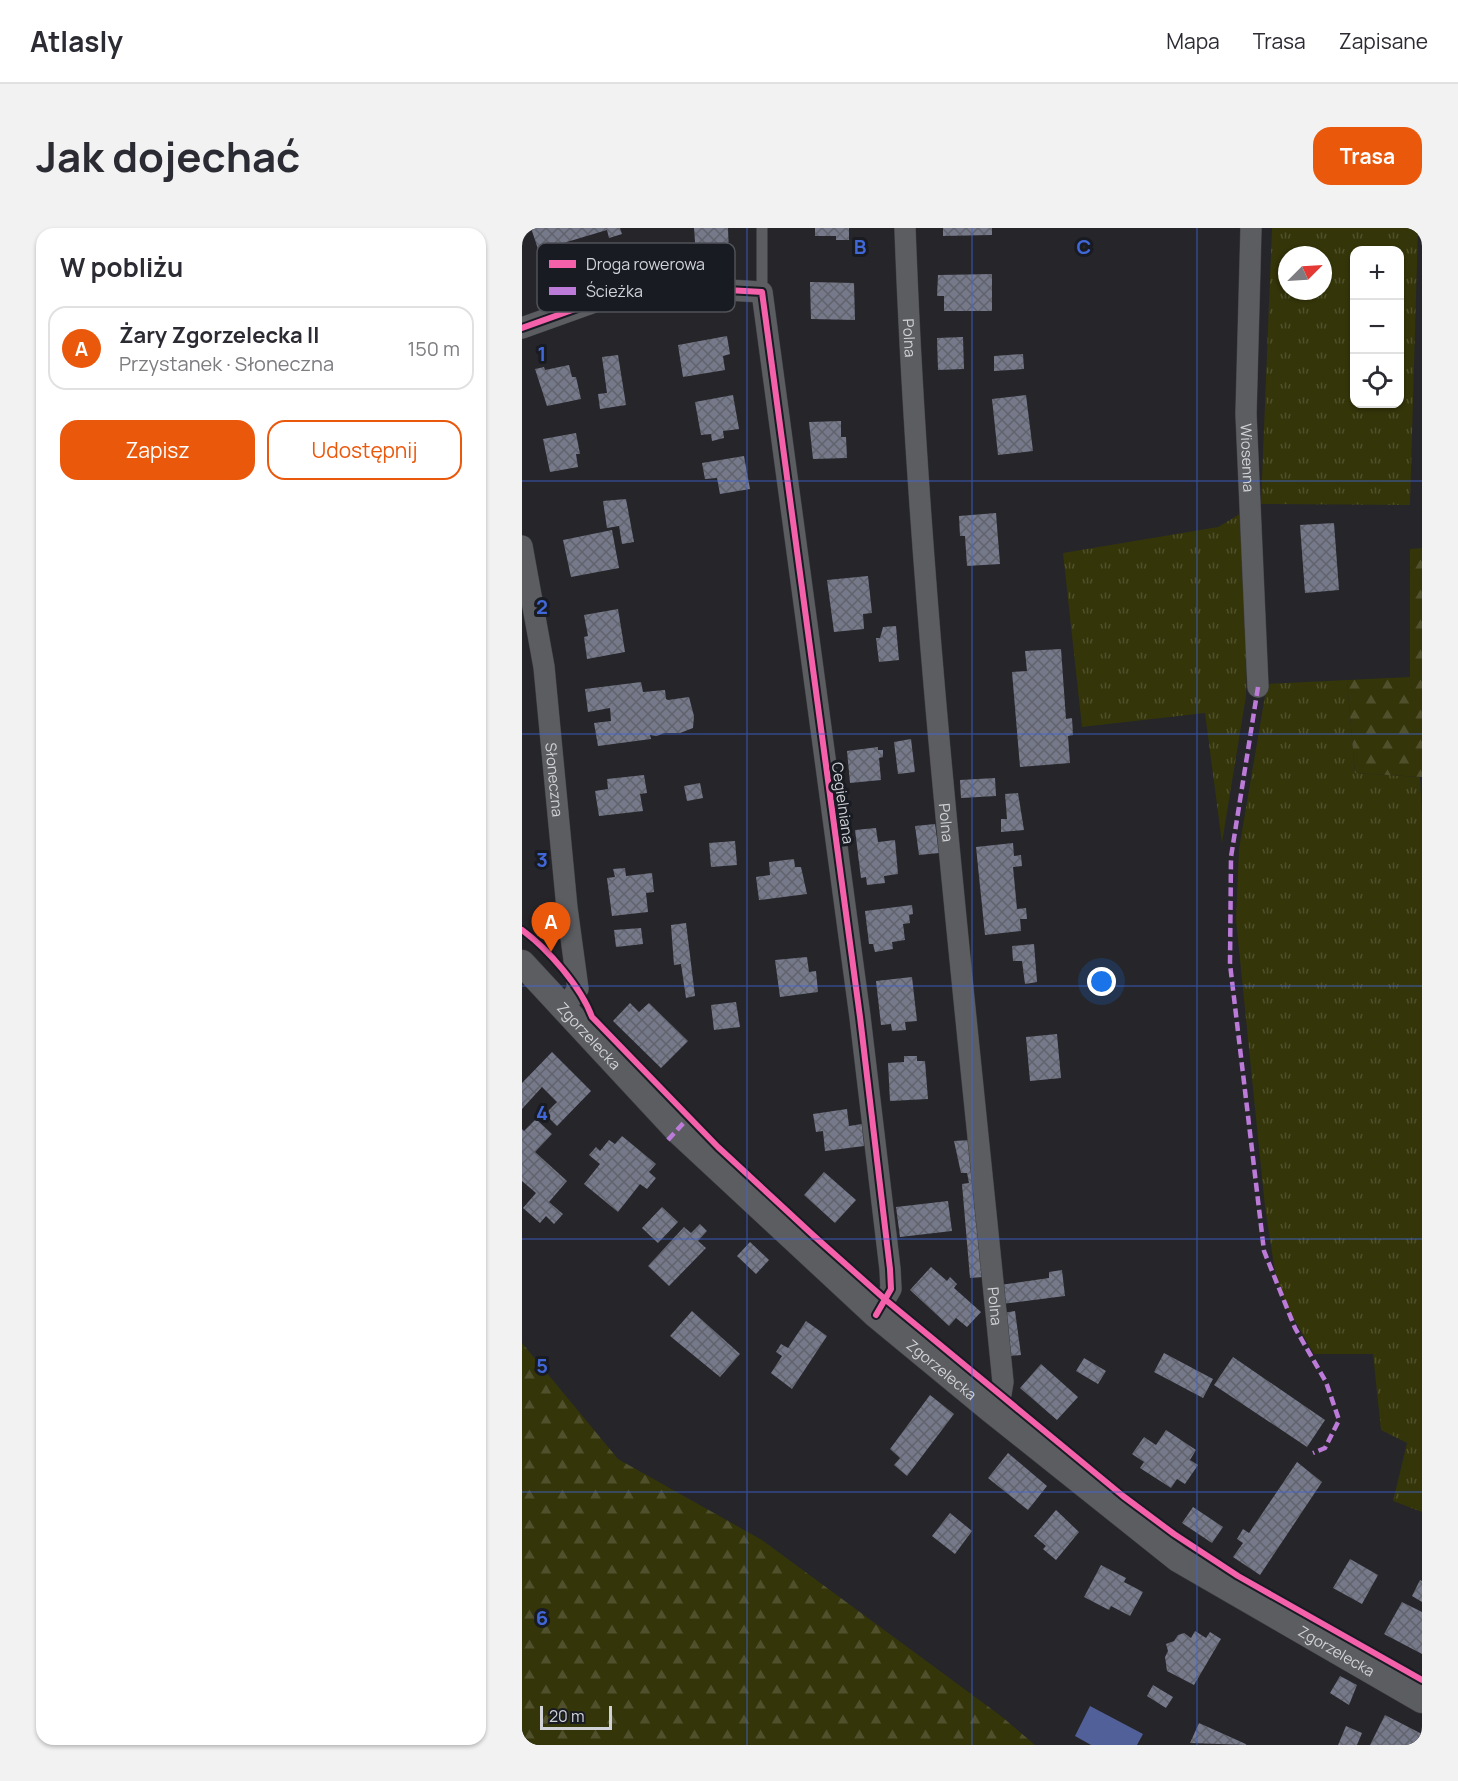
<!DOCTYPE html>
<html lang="pl">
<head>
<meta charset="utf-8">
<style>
  body { margin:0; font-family:Manrope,sans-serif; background:#f2f2f3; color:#2b2b33 }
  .controls { position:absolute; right:18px; top:18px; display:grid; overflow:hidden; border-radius:12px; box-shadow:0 2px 4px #0004 }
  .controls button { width:54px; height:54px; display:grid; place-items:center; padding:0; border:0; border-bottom:2px solid #e1e1e2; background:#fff; color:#2b2b33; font:30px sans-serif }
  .compass { position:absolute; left:756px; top:18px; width:54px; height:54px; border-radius:50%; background:#fff; box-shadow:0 2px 4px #0004; rotate:66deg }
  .scale { position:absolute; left:18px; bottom:15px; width:72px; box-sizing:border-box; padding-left:6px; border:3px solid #d0d2d7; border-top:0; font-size:16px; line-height:21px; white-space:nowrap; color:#d0d2d7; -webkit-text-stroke:4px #191b23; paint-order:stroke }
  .you { position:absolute; left:580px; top:754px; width:21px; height:21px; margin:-15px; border:4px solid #fff; border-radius:50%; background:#1a73e8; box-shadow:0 0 0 9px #1a73e833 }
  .badge { display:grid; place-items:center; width:39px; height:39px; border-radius:50%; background:#ea580c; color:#fff; font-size:20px; font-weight:700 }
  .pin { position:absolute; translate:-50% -50px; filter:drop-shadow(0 2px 3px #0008) }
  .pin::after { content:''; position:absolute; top:32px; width:21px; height:18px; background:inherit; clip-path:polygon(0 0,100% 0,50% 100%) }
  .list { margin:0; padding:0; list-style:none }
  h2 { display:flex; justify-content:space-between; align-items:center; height:78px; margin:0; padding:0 24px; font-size:26px }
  h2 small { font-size:20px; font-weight:400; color:#7c7c81 }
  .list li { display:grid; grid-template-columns:39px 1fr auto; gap:18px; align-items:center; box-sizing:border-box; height:84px; margin:0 12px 12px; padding:0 12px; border:2px solid #e1e1e2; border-radius:18px }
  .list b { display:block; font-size:22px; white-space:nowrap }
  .list p { margin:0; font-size:20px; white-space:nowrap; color:#7c7c81 }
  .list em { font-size:20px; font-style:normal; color:#7c7c81 }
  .actions { display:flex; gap:12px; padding:18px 24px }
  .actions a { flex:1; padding:14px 0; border:2px solid #ea580c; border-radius:18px; text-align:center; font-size:21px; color:#ea580c }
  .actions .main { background:#ea580c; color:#fff }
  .icon { flex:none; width:33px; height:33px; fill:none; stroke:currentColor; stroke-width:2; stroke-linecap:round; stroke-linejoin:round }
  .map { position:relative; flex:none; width:900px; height:1517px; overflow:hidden; border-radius:18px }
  header { display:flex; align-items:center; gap:36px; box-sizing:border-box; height:84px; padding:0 30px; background:#fff; border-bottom:2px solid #e1e1e2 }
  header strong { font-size:28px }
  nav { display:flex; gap:33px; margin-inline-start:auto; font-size:21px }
  .intro { display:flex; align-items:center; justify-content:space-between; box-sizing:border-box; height:144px; padding:0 36px }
  h1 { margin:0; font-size:42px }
  .button { padding:15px 27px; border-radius:18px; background:#ea580c; color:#fff; font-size:21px; font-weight:700 }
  main { display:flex; gap:36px; padding:0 36px }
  aside { flex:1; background:#fff; border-radius:18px; box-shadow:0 2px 4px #0004 }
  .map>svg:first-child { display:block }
</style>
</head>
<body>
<header>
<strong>Atlasly</strong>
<nav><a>Mapa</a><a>Trasa</a><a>Zapisane</a></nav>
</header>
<div class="intro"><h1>Jak dojechać</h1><a class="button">Trasa</a></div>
<main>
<aside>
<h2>W pobliżu<small></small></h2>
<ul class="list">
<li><span class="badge">A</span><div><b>Żary Zgorzelecka II</b><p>Przystanek · Słoneczna</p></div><em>150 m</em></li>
</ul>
<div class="actions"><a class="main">Zapisz</a><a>Udostępnij</a></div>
</aside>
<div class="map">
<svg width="900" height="1517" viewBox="0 0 900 1517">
  <defs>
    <pattern id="grass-tufts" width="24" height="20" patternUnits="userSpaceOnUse" patternTransform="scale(1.5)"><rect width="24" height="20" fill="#343509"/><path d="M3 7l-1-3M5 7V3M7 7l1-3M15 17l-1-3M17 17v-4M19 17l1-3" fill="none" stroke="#50512c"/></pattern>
    <pattern id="forest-firs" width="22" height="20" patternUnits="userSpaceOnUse" patternTransform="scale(1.5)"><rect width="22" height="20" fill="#343509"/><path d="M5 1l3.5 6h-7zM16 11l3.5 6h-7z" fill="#50512c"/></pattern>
    <pattern id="building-cross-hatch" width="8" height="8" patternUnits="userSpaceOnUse" patternTransform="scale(1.5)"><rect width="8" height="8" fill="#767989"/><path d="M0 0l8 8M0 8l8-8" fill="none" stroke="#60626c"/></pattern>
  </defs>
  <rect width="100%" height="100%" fill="#25252a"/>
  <path fill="url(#grass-tufts)" fill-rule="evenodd" d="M750,0H896L888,277L739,276ZM878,22V176H832V22ZM765,27H801V63H765Z
    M718,286L726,387L724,468L700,615L683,485L560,499L541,325L696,299Z
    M825,452L833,545L898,549L900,588V1284L871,1273L885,1215L859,1202L851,1126H792L765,1079L754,1050L743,979L714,692L717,621L745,456Z"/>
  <path fill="url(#forest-firs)" d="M900,320V549L833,545L825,452L888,449V321Z
    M0,1115L96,1231L240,1312L479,1488L513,1517H0Z"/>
  <path fill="#526099" d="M568,1478L621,1506L615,1517H569L553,1508Z"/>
  <path fill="url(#building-cross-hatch)" d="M9,0H98L100,6L87,10L85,2L38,16L40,22L32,24L30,17L16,21Z
    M172,0H206L207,26L174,28Z
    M293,0H327V12H314V8H293Z
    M421,0H470V7L421,8Z
    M470,46V83H422V68H415L416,47Z
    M288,54L332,55L333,92L289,91Z
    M205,108L208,126L201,128L203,142L161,149L156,117Z
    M441,109L442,141L416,142L415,110Z
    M501,126L502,141L472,143V128Z
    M96,127L104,177L78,181L76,166L85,165L80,129Z
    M47,137L50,149H54L59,171L25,178L13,141L22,139L23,142Z
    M211,167L217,201L201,203L202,210L190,213L189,206L179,207L173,174Z
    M504,167L511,223L476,227L470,171Z
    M319,193V209H324L325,230L291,231L287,194Z
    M54,205L58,226H54L56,239L28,244L21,211Z
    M222,228L228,261L198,266L195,250L183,251L180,235Z
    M104,271L112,314L100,316L97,298L85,300L81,273Z
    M474,285L478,336L445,338L443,308H438L437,288Z
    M812,295L817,362L783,365L778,297Z
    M90,302L97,340L49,349L41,312Z
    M346,348L350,385L341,386L342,401L312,404L305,352Z
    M96,381L103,424L65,431L62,409L66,408L62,387Z
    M374,398L377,432L357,434L354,410H358L361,399Z
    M539,421L544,491L550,490L551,507L546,508L548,535L498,539L490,444L505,443L503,423Z
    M119,454L121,464L143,462L144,471L146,472L167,469L172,488L171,500L158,505H142L135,508L128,507L129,511L76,518L72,495L89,493L88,480L66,484L63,461Z
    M389,511L393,544L376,546L372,514Z
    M356,519V522H361V529L357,530L359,552L328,555L325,523Z
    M122,547L125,565L118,566L121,583L77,588L73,563L86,561L85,551Z
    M473,550L474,568L439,570L438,552Z
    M178,555L181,570L165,573L162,558Z
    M496,565L502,602L479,604V591H485L483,566Z
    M413,596L417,625L397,627L393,598Z
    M354,600L356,614L373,612L376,646L362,648L363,655L345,657L344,649L339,650L333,602Z
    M213,613L215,637L189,639L187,615Z
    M491,615L492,628L499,627L500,638L491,639L495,681L504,680L505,691H498L499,703L463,707L454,619Z
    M272,631L273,639H279L285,666L237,672L234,649L248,647L247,634Z
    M103,640L104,648L130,645L132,664L124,665L126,684L90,688L85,650L93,649L91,641Z
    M390,677L391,686L387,687L388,695L381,696L383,712L370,714L371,721L353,724L351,716H347L343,683Z
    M164,695L173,768L164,770L159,736L152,737L149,697Z
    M119,700L121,716L94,719L92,702Z
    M512,716L515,754L503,756L500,733H491L490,718Z
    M285,729L287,744L294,743L296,764L258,769L253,732Z
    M390,749L395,793L383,794L384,802L370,803L369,796L359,797L354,753Z
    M214,774L218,799L192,802L189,777Z
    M108,775L117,784L127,775L166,813L139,840L91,793Z
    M535,806L539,850L508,853L504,809Z
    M30,824L69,863L35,898L23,886L35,874L20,859L0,881V855Z
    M382,828H395V833H403L406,871L368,873L366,835L382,834Z
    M325,881L327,898L340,896L342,918L303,923L301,903L294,904L291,886Z
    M14,891L30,906L13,924L45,953L27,974L41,986L32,996L24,988L18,995L1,980L14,965L0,953V901L2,903Z
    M100,908L134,936L127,944L134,950L125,961L118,956L96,984L62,956L78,936L67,927L74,919L78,923L87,912L93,916Z
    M449,912L461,1049L448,1050L440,956L447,955L445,945H439L432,913Z
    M302,944L334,972L313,995L282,967Z
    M426,973L430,1003L378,1009L374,979Z
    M140,979L156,994L136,1015L120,1000Z
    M178,996L185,1003L176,1013L184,1020L147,1058L126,1038L162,999L169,1005Z
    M228,1014L247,1032L234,1046L215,1028Z
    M409,1039L425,1053L428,1049L435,1056L432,1060L459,1084L445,1099L434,1090L427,1098L388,1062Z
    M540,1042L543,1068L480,1076L478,1057L527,1050V1044Z
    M170,1083L218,1126L198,1149L148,1108Z
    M493,1083L499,1127L487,1128L481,1085Z
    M284,1093L305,1108L270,1161L249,1145L260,1128L254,1124L259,1116L266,1120Z
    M642,1125L691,1151L681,1170L632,1144Z
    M711,1129L803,1192L785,1219L692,1157Z
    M562,1130L584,1143L576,1156L554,1143Z
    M519,1136L556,1169L535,1192L498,1160Z
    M408,1167L432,1186L385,1248L372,1237L378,1230L368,1221Z
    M644,1202L674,1222L668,1232L676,1237L663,1256L655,1251L649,1260L618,1240L622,1234L610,1226L622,1209L634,1217Z
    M486,1225L525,1258L506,1282L466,1250Z
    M775,1234L800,1254L738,1347L711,1329L721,1315L715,1311L721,1301L727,1305Z
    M671,1279L701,1299L690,1315L660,1295Z
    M534,1282L557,1304L534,1332L521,1321L524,1318L512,1308Z
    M428,1285L450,1303L433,1326L410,1308Z
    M828,1331L856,1347L840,1376L811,1360Z
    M579,1337L604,1350L602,1354L621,1364L608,1388L589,1378L587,1382L562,1369Z
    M898,1352L900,1353V1374L890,1368Z
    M880,1374L900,1384V1426L862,1406Z
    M673,1403L684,1410L688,1404L699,1411L672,1457L645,1443L643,1429L646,1423L644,1416L652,1413L656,1407L662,1405L669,1410Z
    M818,1448L835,1457L827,1477L808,1465Z
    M631,1457L651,1469L644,1480L625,1468Z
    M863,1487L900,1506V1517H848Z
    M677,1495L726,1517L668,1515Z
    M824,1498L840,1505L835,1517H816Z"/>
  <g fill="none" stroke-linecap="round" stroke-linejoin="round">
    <g stroke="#404246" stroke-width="12">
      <path id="service" d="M240,64V0"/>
    </g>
    <g stroke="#404246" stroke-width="22">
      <g id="minor">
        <path id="s1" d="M383,0C397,386 443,770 481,1154L479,1166L468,1181"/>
        <path id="s2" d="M729,0L724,186L736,459"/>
        <path d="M0,100L120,57L240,64L338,789L368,1041L369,1061L354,1087"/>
        <path id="s3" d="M0,318L22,439L45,680L56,761L42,780"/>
      </g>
    </g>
    <g stroke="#404246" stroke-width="27">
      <g id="tertiary">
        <path id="s4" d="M0,735L155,902L354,1087L468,1181L656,1331L900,1472"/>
      </g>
    </g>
    <use href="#service" stroke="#5c5d61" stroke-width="10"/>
    <use href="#minor" stroke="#5c5d61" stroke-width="21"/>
    <use href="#tertiary" stroke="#5c5d61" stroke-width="26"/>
    <path stroke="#bd7bd9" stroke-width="4.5" stroke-dasharray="9 4.5" stroke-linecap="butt" d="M736,459L709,629L708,736L742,1023L773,1100L804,1154L817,1192L803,1220L791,1225
      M146,912L167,889"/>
    <g stroke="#191b23" stroke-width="10">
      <path id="cycleway" d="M0,100L120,57L240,64L338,789L368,1041L369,1061L354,1087
        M0,702C26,721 59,759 70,789L196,919L292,1008L365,1073L601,1268L652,1306L716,1348L900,1452"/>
    </g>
    <use href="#cycleway" stroke="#f560ab" stroke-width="6"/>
  </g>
  <path fill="none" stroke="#4168d8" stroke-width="1.5" stroke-opacity="0.55" d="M225,0V1517M450,0V1517M675,0V1517M0,253H900M0,506H900M0,758H900M0,1011H900M0,1264H900"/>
  <g text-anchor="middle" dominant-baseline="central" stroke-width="6" stroke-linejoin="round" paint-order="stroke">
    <g font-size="15" fill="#d0d2d7" stroke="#191b23">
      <text stroke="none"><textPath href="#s1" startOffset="110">Polna</textPath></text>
      <text stroke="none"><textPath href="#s2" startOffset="230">Wiosenna</textPath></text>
      <text stroke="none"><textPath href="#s3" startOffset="236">Słoneczna</textPath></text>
      <text transform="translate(321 575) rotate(82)">Cegielniana</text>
      <text stroke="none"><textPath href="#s1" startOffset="596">Polna</textPath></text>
      <text stroke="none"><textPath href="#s4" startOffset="99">Zgorzelecka</textPath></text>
      <text stroke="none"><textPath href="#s1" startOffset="1082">Polna</textPath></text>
      <text stroke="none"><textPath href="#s4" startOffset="585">Zgorzelecka</textPath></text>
      <text stroke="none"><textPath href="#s4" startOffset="1071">Zgorzelecka</textPath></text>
    </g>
  </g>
  <rect x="15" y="15" width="198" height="69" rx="9" fill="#191b23" stroke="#505259" stroke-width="1.5"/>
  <rect x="27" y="32" width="27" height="8" fill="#f560ab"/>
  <rect x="27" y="59" width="27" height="8" fill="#bd7bd9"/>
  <g font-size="16" fill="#d0d2d7">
    <text x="64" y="42">Droga rowerowa</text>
    <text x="64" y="69">Ścieżka</text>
  </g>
  <g font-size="20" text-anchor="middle" font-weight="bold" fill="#4168d8" stroke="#191b23" stroke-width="6" stroke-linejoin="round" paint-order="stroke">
    <text x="338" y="26">B</text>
    <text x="562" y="26">C</text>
    <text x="20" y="133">1</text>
    <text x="20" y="386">2</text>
    <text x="20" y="639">3</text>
    <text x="20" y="892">4</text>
    <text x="20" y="1145">5</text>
    <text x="20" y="1397">6</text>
  </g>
</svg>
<div class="controls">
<button>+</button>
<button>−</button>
<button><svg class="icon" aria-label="locate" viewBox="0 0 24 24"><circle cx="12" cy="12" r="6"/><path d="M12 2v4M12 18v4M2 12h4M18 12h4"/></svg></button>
</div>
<svg class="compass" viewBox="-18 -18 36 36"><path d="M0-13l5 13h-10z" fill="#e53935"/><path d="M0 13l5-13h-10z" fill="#7c7c81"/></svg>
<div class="scale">20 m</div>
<div class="you"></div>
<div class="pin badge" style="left:29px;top:724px">A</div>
</div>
</main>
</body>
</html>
